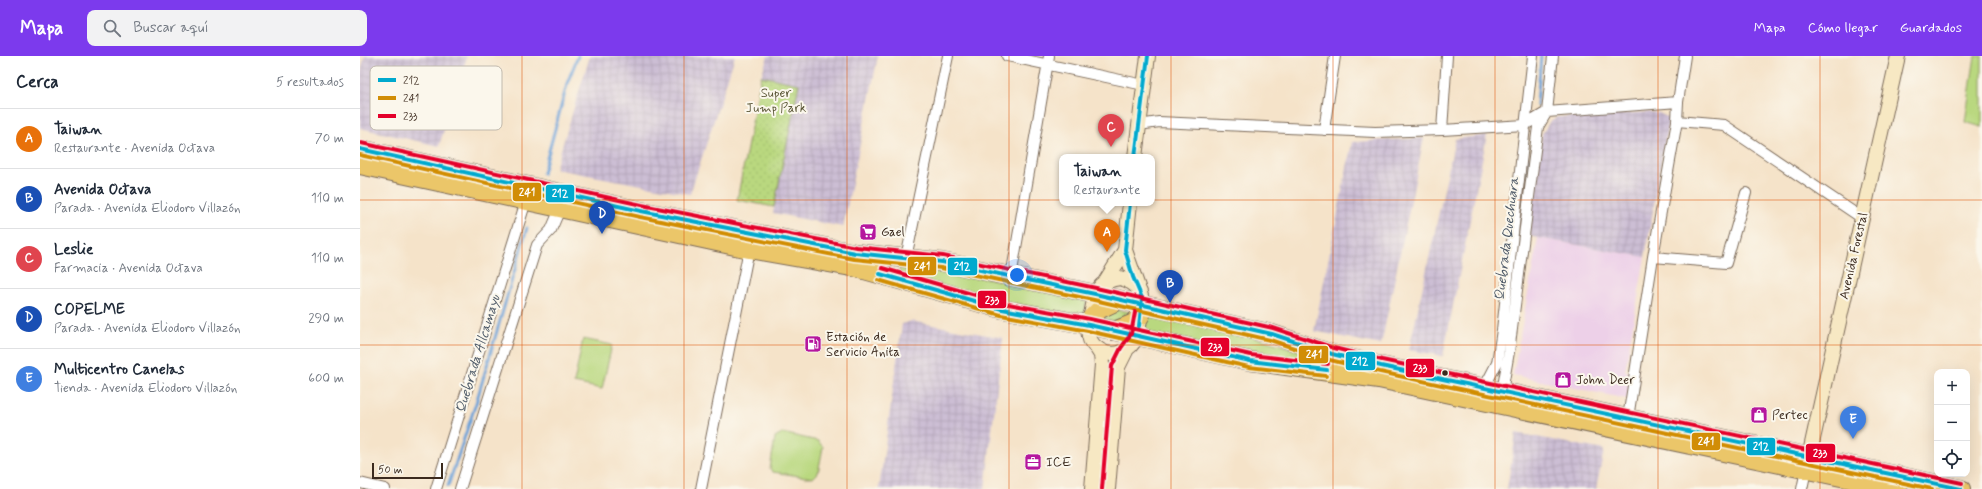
<!DOCTYPE html>
<html lang="es">
<head>
<meta charset="utf-8">
<style>
  body { margin:0; font-family:Mynerve,sans-serif; background:#f2f2f3; color:#1f2937 }
  .controls { position:absolute; right:12px; bottom:12px; display:grid; overflow:hidden; border-radius:8px; box-shadow:0 4px 16px #0002 }
  .controls button { width:36px; height:36px; display:grid; place-items:center; padding:0; border:0; border-bottom:1px solid #e0e1e3; background:#fff; color:#1f2937; font:20px sans-serif }
  .scale { position:absolute; left:12px; bottom:10px; width:71px; box-sizing:border-box; padding-left:4px; border:2px solid #3b2a1e; border-top:0; font-size:11px; line-height:14px; white-space:nowrap; color:#3b2a1e; -webkit-text-stroke:3px #fbf7ec; paint-order:stroke }
  .you { position:absolute; left:657px; top:219px; width:14px; height:14px; margin:-10px; border:3px solid #fff; border-radius:50%; background:#1a73e8; box-shadow:0 0 0 6px #1a73e833 }
  .badge { display:grid; place-items:center; width:26px; height:26px; border-radius:50%; background:#7c3aed; color:#fff; font-size:13px; font-weight:700 }
  .pin { position:absolute; translate:-50% -33px; filter:drop-shadow(0 1px 2px #0008) }
  .pin::after { content:''; position:absolute; top:21px; width:14px; height:12px; background:inherit; clip-path:polygon(0 0,100% 0,50% 100%) }
  .popup { position:absolute; left:699px; top:98px; width:96px; height:52px; box-sizing:border-box; display:grid; place-content:center; border-radius:8px; background:#fff; filter:drop-shadow(0 1px 3px #0005); font-size:13px; white-space:nowrap; color:#747a83 }
  .popup b { font-size:15px; color:#1f2937 }
  .popup::after { content:''; position:absolute; left:50%; top:100%; margin-left:-8px; border:8px solid transparent; border-top-color:#fff }
  .list { margin:0; padding:0; list-style:none }
  h2 { display:flex; justify-content:space-between; align-items:center; height:52px; margin:0; padding:0 16px; font-size:17px }
  h2 small { font-size:13px; font-weight:400; color:#747a83 }
  .list li { display:grid; grid-template-columns:26px 1fr auto; gap:12px; align-items:center; box-sizing:border-box; height:60px; padding:0 16px; border-top:1px solid #e0e1e3 }
  .list b { display:block; font-size:15px; white-space:nowrap }
  .list p { margin:0; font-size:13px; white-space:nowrap; color:#747a83 }
  .list em { font-size:13px; font-style:normal; color:#747a83 }
  .icon { flex:none; width:22px; height:22px; fill:none; stroke:currentColor; stroke-width:2; stroke-linecap:round; stroke-linejoin:round }
  .map { position:relative; flex:none; width:1622px; height:433px; overflow:hidden }
  header { display:flex; align-items:center; gap:24px; box-sizing:border-box; height:56px; padding:0 20px; background:#7c3aed; color:#fff }
  header strong { font-size:19px }
  nav { display:flex; gap:22px; margin-inline-start:auto; font-size:14px }
  .search { width:280px; height:36px; background:#f2f2f3; display:flex; align-items:center; gap:10px; box-sizing:border-box; padding:0 14px; border-radius:8px; color:#747a83; font-size:15px }
  main { display:flex }
  aside { flex:1; background:#fff }
  .map>svg:first-child { display:block }
</style>
</head>
<body>
<header>
<strong>Mapa</strong>
<div class="search"><svg class="icon" aria-label="search" viewBox="0 0 24 24"><circle cx="10" cy="10" r="6"/><path d="M15 15l6 6"/></svg>Buscar aquí</div>
<nav><a>Mapa</a><a>Cómo llegar</a><a>Guardados</a></nav>
</header>
<main>
<aside>
<h2>Cerca<small>5 resultados</small></h2>
<ul class="list">
<li><span class="badge" style="background:#e8710a">A</span><div><b>Taiwan</b><p>Restaurante · Avenida Octava</p></div><em>70 m</em></li>
<li><span class="badge" style="background:#1a4fb4">B</span><div><b>Avenida Octava</b><p>Parada · Avenida Eliodoro Villazón</p></div><em>110 m</em></li>
<li><span class="badge" style="background:#e0444e">C</span><div><b>Leslie</b><p>Farmacia · Avenida Octava</p></div><em>110 m</em></li>
<li><span class="badge" style="background:#1a4fb4">D</span><div><b>COPELME</b><p>Parada · Avenida Eliodoro Villazón</p></div><em>290 m</em></li>
<li><span class="badge" style="background:#3f7fe0">E</span><div><b>Multicentro Canelas</b><p>Tienda · Avenida Eliodoro Villazón</p></div><em>600 m</em></li>
</ul>
</aside>
<div class="map">
<svg width="1622" height="433" viewBox="0 0 1622 433">
  <defs>
    <pattern id="industrial-grid" width="8" height="8" patternUnits="userSpaceOnUse"><rect width="8" height="8" fill="#ccbed4"/><path d="M0 4h8M4 0v8" fill="none" stroke="#b0a3b6"/></pattern>
    <pattern id="park-dots" width="8" height="8" patternUnits="userSpaceOnUse"><rect width="8" height="8" fill="#b9d87f"/><path d="M2 2h.1M6 6h.1" fill="none" stroke="#a0ba6d" stroke-width="1.8" stroke-linecap="round"/></pattern>
  </defs>
  <rect width="100%" height="100%" fill="#fbf7ec"/>
  <filter id="ink" filterUnits="userSpaceOnUse"><feTurbulence type="fractalNoise" baseFrequency=".025" numOctaves="2"/><feDisplacementMap in="SourceGraphic" scale="8" xChannelSelector="R" yChannelSelector="G"/><feConvolveMatrix kernelMatrix="1 2 1 2 8 2 1 2 1" color-interpolation-filters="sRGB"/></filter>
  <filter id="wash" filterUnits="userSpaceOnUse"><feTurbulence type="fractalNoise" baseFrequency=".012" numOctaves="4" result="noise"/><feDisplacementMap in="SourceGraphic" scale="16" xChannelSelector="R" yChannelSelector="G"/><feGaussianBlur stdDeviation="0.9" result="paint"/><feColorMatrix in="noise" values="0 0 0 0 0 0 0 0 0 0 0 0 0 0 0 0 0 1.4 0 .05"/><feComposite in="paint" operator="in"/></filter>
  <g filter="url(#wash)">
    <rect width="100%" height="100%" fill="#f5e3c9"/>
    <path fill="#edd0e8" d="M1178,182L1285,201L1265,315L1272,317L1267,343L1153,319Z"/>
    <path fill="url(#industrial-grid)" d="M5,0H107L79,90L0,72V18Z
      M230,0H375L330,138L195,113Z
      M408,0H518L483,171L413,157L439,29L401,20Z
      M1291,56L1299,57L1309,62L1285,201L1167,180L1182,78L1190,65L1197,61Z
      M1127,79L1083,300L1049,294L1095,83Z
      M1064,82L1021,289L954,275L992,86Z
      M551,265L643,282L625,433H519L542,268Z
      M1156,377L1244,394L1236,433H1147Z"/>
    <path fill="#b9d87f" stroke="#7a814e" d="M1615,0H1622V71L1605,66Z
      M541,208L569,211L727,242L724,259L663,252L538,217Z
      M758,254L775,257L762,266L738,264Z
      M788,260L863,272L985,308L934,307L783,278Z
      M223,283L252,289L242,333L214,327Z
      M422,377L458,385L463,391L458,417L453,422L413,416L410,413L415,381Z"/>
    <path fill="url(#park-dots)" stroke="#7a814e" d="M401,20L439,28L414,151L377,144Z"/>
    <g fill="none" stroke-linecap="round" stroke-linejoin="round">
      <path stroke="#6aa1d8" stroke-width="3" d="M1177,49L1181,0
        M183,117L208,25L218,0
        M1160,157L1169,102
        M88,430L116,347L167,172
        M739,433L740,416"/>
    </g>
  </g>
  <g filter="url(#ink)">
    <g fill="none" stroke-linecap="round" stroke-linejoin="round">
      <g stroke="#7c6b5a" stroke-width="12">
        <path id="street" d="M647,0L784,29
          M1317,65L1364,69L1502,162
          M779,69L799,66L1015,76L1082,74L1165,69L1187,56L1318,46
          M964,74L975,0
          M1082,74L1087,0
          M1293,201L1366,207L1386,137
          M546,202L588,0
          M651,221L689,0
          M1124,332L1137,307L1142,274L1173,0
          M1142,336L1149,296L1178,71L1187,56L1193,0
          M1268,362L1293,201L1317,65L1318,46L1325,0
          M0,427L25,433
          M76,433L166,145
          M100,433L177,189L191,174L200,153
          M341,433L389,193
          M1442,433L1446,414"/>
      </g>
      <g stroke="#7c6b5a" stroke-width="16">
        <path id="secondary" d="M775,101L788,0
          M765,194L778,231
          M760,222C783,228 784,242 780,262C779,268 779,275 777,280C771,295 753,303 740,294C735,291 730,286 729,280C727,274 730,265 731,259C735,238 736,225 760,222Z
          M745,226L765,194L770,147
          M1449,401L1538,0
          M732,433L742,308L741,299L736,291
          M748,433L758,311L766,295"/>
      </g>
      <g stroke="#7c6b5a" stroke-width="20">
        <path id="highway" d="M0,93L281,155L495,197L582,206L735,238L912,278L972,298L1021,310L1601,433
          M0,109L389,193L497,212L642,253L729,269L890,305L1019,323L1538,433
          M731,262L740,253L759,244
          M754,275L774,267L781,259"/>
      </g>
      <use href="#street" stroke="#fff" stroke-width="10"/>
      <use href="#secondary" stroke="#f7e8c3" stroke-width="14"/>
      <use href="#highway" stroke="#ebc669" stroke-width="18"/>
      <g stroke="#fbf7ec" stroke-width="7">
        <path id="bus-1" d="M0,93L281,155L495,197L582,206L735,238L912,278L972,298L1021,310L1601,433
          M775,101L788,0
          M770,147L765,194L773,221L782,242L779,270
          M520,218L642,253L729,269L890,305L967,314"/>
      </g>
      <g stroke="#fbf7ec" stroke-width="7">
        <path id="bus-2" d="M0,99L280,161L494,203L581,212L734,244L910,284L970,304L1020,316L1572,433
          M518,224L641,259L728,275L889,311L966,320"/>
      </g>
      <g stroke="#fbf7ec" stroke-width="7">
        <path id="bus-3" d="M1,87L282,149L496,191L583,200L736,232L913,272L974,292L1022,304L1602,427
          M522,212L643,247L730,263L891,299L968,308
          M742,433L752,310L761,292L771,278L775,256"/>
      </g>
      <use href="#bus-1" stroke="#00a9ce" stroke-width="4"/>
      <use href="#bus-2" stroke="#d18d06" stroke-width="4"/>
      <use href="#bus-3" stroke="#e4002b" stroke-width="4"/>
    </g>
  </g>
  <path fill="none" stroke="#df570d" stroke-width="1" stroke-opacity="0.55" d="M162,0V433M324,0V433M487,0V433M649,0V433M811,0V433M973,0V433M1135,0V433M1298,0V433M1460,0V433M0,144H1622M0,289H1622"/>
  <defs>
    <g id="supermarket-square" transform="scale(0.9)"><rect x="-9" y="-9" width="18" height="18" rx="4" fill="#b5179e" stroke="#fbf7ec"/><path d="M-6-5.5h2.5l.6 2H6L4.5 2H-2.5L-4.4-4H-6ZM-1.5 3.2a1.3 1.3 0 1 0 .1 0ZM3 3.2a1.3 1.3 0 1 0 .1 0Z" fill="#fff"/></g>
    <g id="fuel-square" transform="scale(0.9)"><rect x="-9" y="-9" width="18" height="18" rx="4" fill="#b5179e" stroke="#fbf7ec"/><path d="M-5.5-6h7V0h2V4h1.3V-2.5L3-4.5l.8-.8L6-3V5H2.5V1h-1V6h-7ZM-4.2-4.7v3.2H.2V-4.7Z" fill="#fff"/></g>
    <g id="shop-square" transform="scale(0.9)"><rect x="-9" y="-9" width="18" height="18" rx="4" fill="#b5179e" stroke="#fbf7ec"/><path d="M-5-2.5h2.3a2.7 3.5 0 0 1 5.4 0H5L5.5 6h-11ZM-1.5-2.5h3a1.5 2.3 0 0 0-3 0Z" fill="#fff"/></g>
    <g id="office-square" transform="scale(0.9)"><rect x="-9" y="-9" width="18" height="18" rx="4" fill="#b5179e" stroke="#fbf7ec"/><path d="M-6-3h4V-5.5h4V-3h4V5H-6ZM-1-4.5V-3h2v-1.5ZM-6 0V1H6V0Z" fill="#fff"/></g>
  </defs>
  <g fill-rule="evenodd">
    <use href="#supermarket-square" x="508" y="176"/>
    <use href="#fuel-square" x="453" y="288"/>
    <use href="#shop-square" x="1203" y="324"/>
    <use href="#shop-square" x="1399" y="359"/>
    <use href="#office-square" x="673" y="406"/>
  </g>
  <circle fill="#3b2a1e" stroke="#fbf7ec" stroke-width="1.5" cx="1085" cy="317" r="3.5"/>
  <g text-anchor="middle" dominant-baseline="central" stroke-width="4" stroke-linejoin="round" paint-order="stroke">
    <g font-size="13" fill="#5a5636" stroke="#fbf7ec">
      <text x="416" y="37">Super<tspan x="416" dy="15">Jump Park</tspan></text>
    </g>
    <g font-size="13" fill="#3b2a1e" stroke="#fbf7ec" text-anchor="start">
      <text x="521" y="176">Gael</text>
      <text x="466" y="281">Estación de<tspan x="466" dy="15">Servicio Anita</tspan></text>
      <text x="1216" y="324">John Deer</text>
      <text x="1412" y="359">Pertec</text>
      <text x="686" y="406">ICE</text>
    </g>
    <g font-size="13" fill="#3b2a1e" stroke="#fbf7ec">
      <text transform="translate(1494 200) rotate(-77)">Avenida Forestal</text>
    </g>
    <g font-size="14" font-style="italic" fill="#4e5a68" stroke="#fbf7ec">
      <text transform="translate(1147 183) rotate(-83)">Quebrada Quechuara</text>
      <text transform="translate(118 298) rotate(-73)">Quebrada Allcamayu</text>
    </g>
  </g>
  <rect x="10" y="10" width="132" height="64" rx="6" fill="#fbf7ec" stroke="#c1baae" stroke-width="1"/>
  <rect x="18" y="22" width="18" height="4" fill="#00a9ce"/>
  <rect x="18" y="40" width="18" height="4" fill="#d18d06"/>
  <rect x="18" y="58" width="18" height="4" fill="#e4002b"/>
  <g font-size="11" fill="#3b2a1e">
    <text x="43" y="28">212</text>
    <text x="43" y="46">241</text>
    <text x="43" y="64">233</text>
  </g>
  <g stroke="#fbf7ec" stroke-width="1.5">
    <rect x="152" y="126" width="30" height="20" rx="4" fill="#d18d06"/>
    <rect x="185" y="128" width="30" height="19" rx="4" fill="#00a9ce"/>
    <rect x="547" y="200" width="30" height="20" rx="4" fill="#d18d06"/>
    <rect x="587" y="201" width="31" height="19" rx="4" fill="#00a9ce"/>
    <rect x="617" y="234" width="30" height="19" rx="4" fill="#e4002b"/>
    <rect x="840" y="281" width="30" height="20" rx="4" fill="#e4002b"/>
    <rect x="938" y="289" width="31" height="19" rx="4" fill="#d18d06"/>
    <rect x="985" y="295" width="31" height="20" rx="4" fill="#00a9ce"/>
    <rect x="1045" y="302" width="30" height="20" rx="4" fill="#e4002b"/>
    <rect x="1331" y="376" width="30" height="19" rx="4" fill="#d18d06"/>
    <rect x="1386" y="381" width="30" height="19" rx="4" fill="#00a9ce"/>
    <rect x="1445" y="387" width="31" height="20" rx="4" fill="#e4002b"/>
  </g>
  <g font-size="11" text-anchor="middle" font-weight="bold" fill="#fff">
    <text x="167" y="140">241</text>
    <text x="200" y="141">212</text>
    <text x="562" y="214">241</text>
    <text x="602" y="214">212</text>
    <text x="632" y="248">233</text>
    <text x="855" y="295">233</text>
    <text x="954" y="302">241</text>
    <text x="1000" y="309">212</text>
    <text x="1060" y="316">233</text>
    <text x="1346" y="389">241</text>
    <text x="1401" y="394">212</text>
    <text x="1460" y="401">233</text>
  </g>
</svg>
<div class="controls">
<button>+</button>
<button>−</button>
<button><svg class="icon" aria-label="locate" viewBox="0 0 24 24"><circle cx="12" cy="12" r="6"/><path d="M12 2v4M12 18v4M2 12h4M18 12h4"/></svg></button>
</div>
<div class="scale">50 m</div>
<div class="you"></div>
<div class="pin badge" style="left:747px;top:196px;background:#e8710a">A</div>
<div class="popup"><b>Taiwan</b>Restaurante</div>
<div class="pin badge" style="left:810px;top:247px;background:#1a4fb4">B</div>
<div class="pin badge" style="left:751px;top:91px;background:#e0444e">C</div>
<div class="pin badge" style="left:242px;top:178px;background:#1a4fb4">D</div>
<div class="pin badge" style="left:1493px;top:383px;background:#3f7fe0">E</div>
</div>
</main>
</body>
</html>
